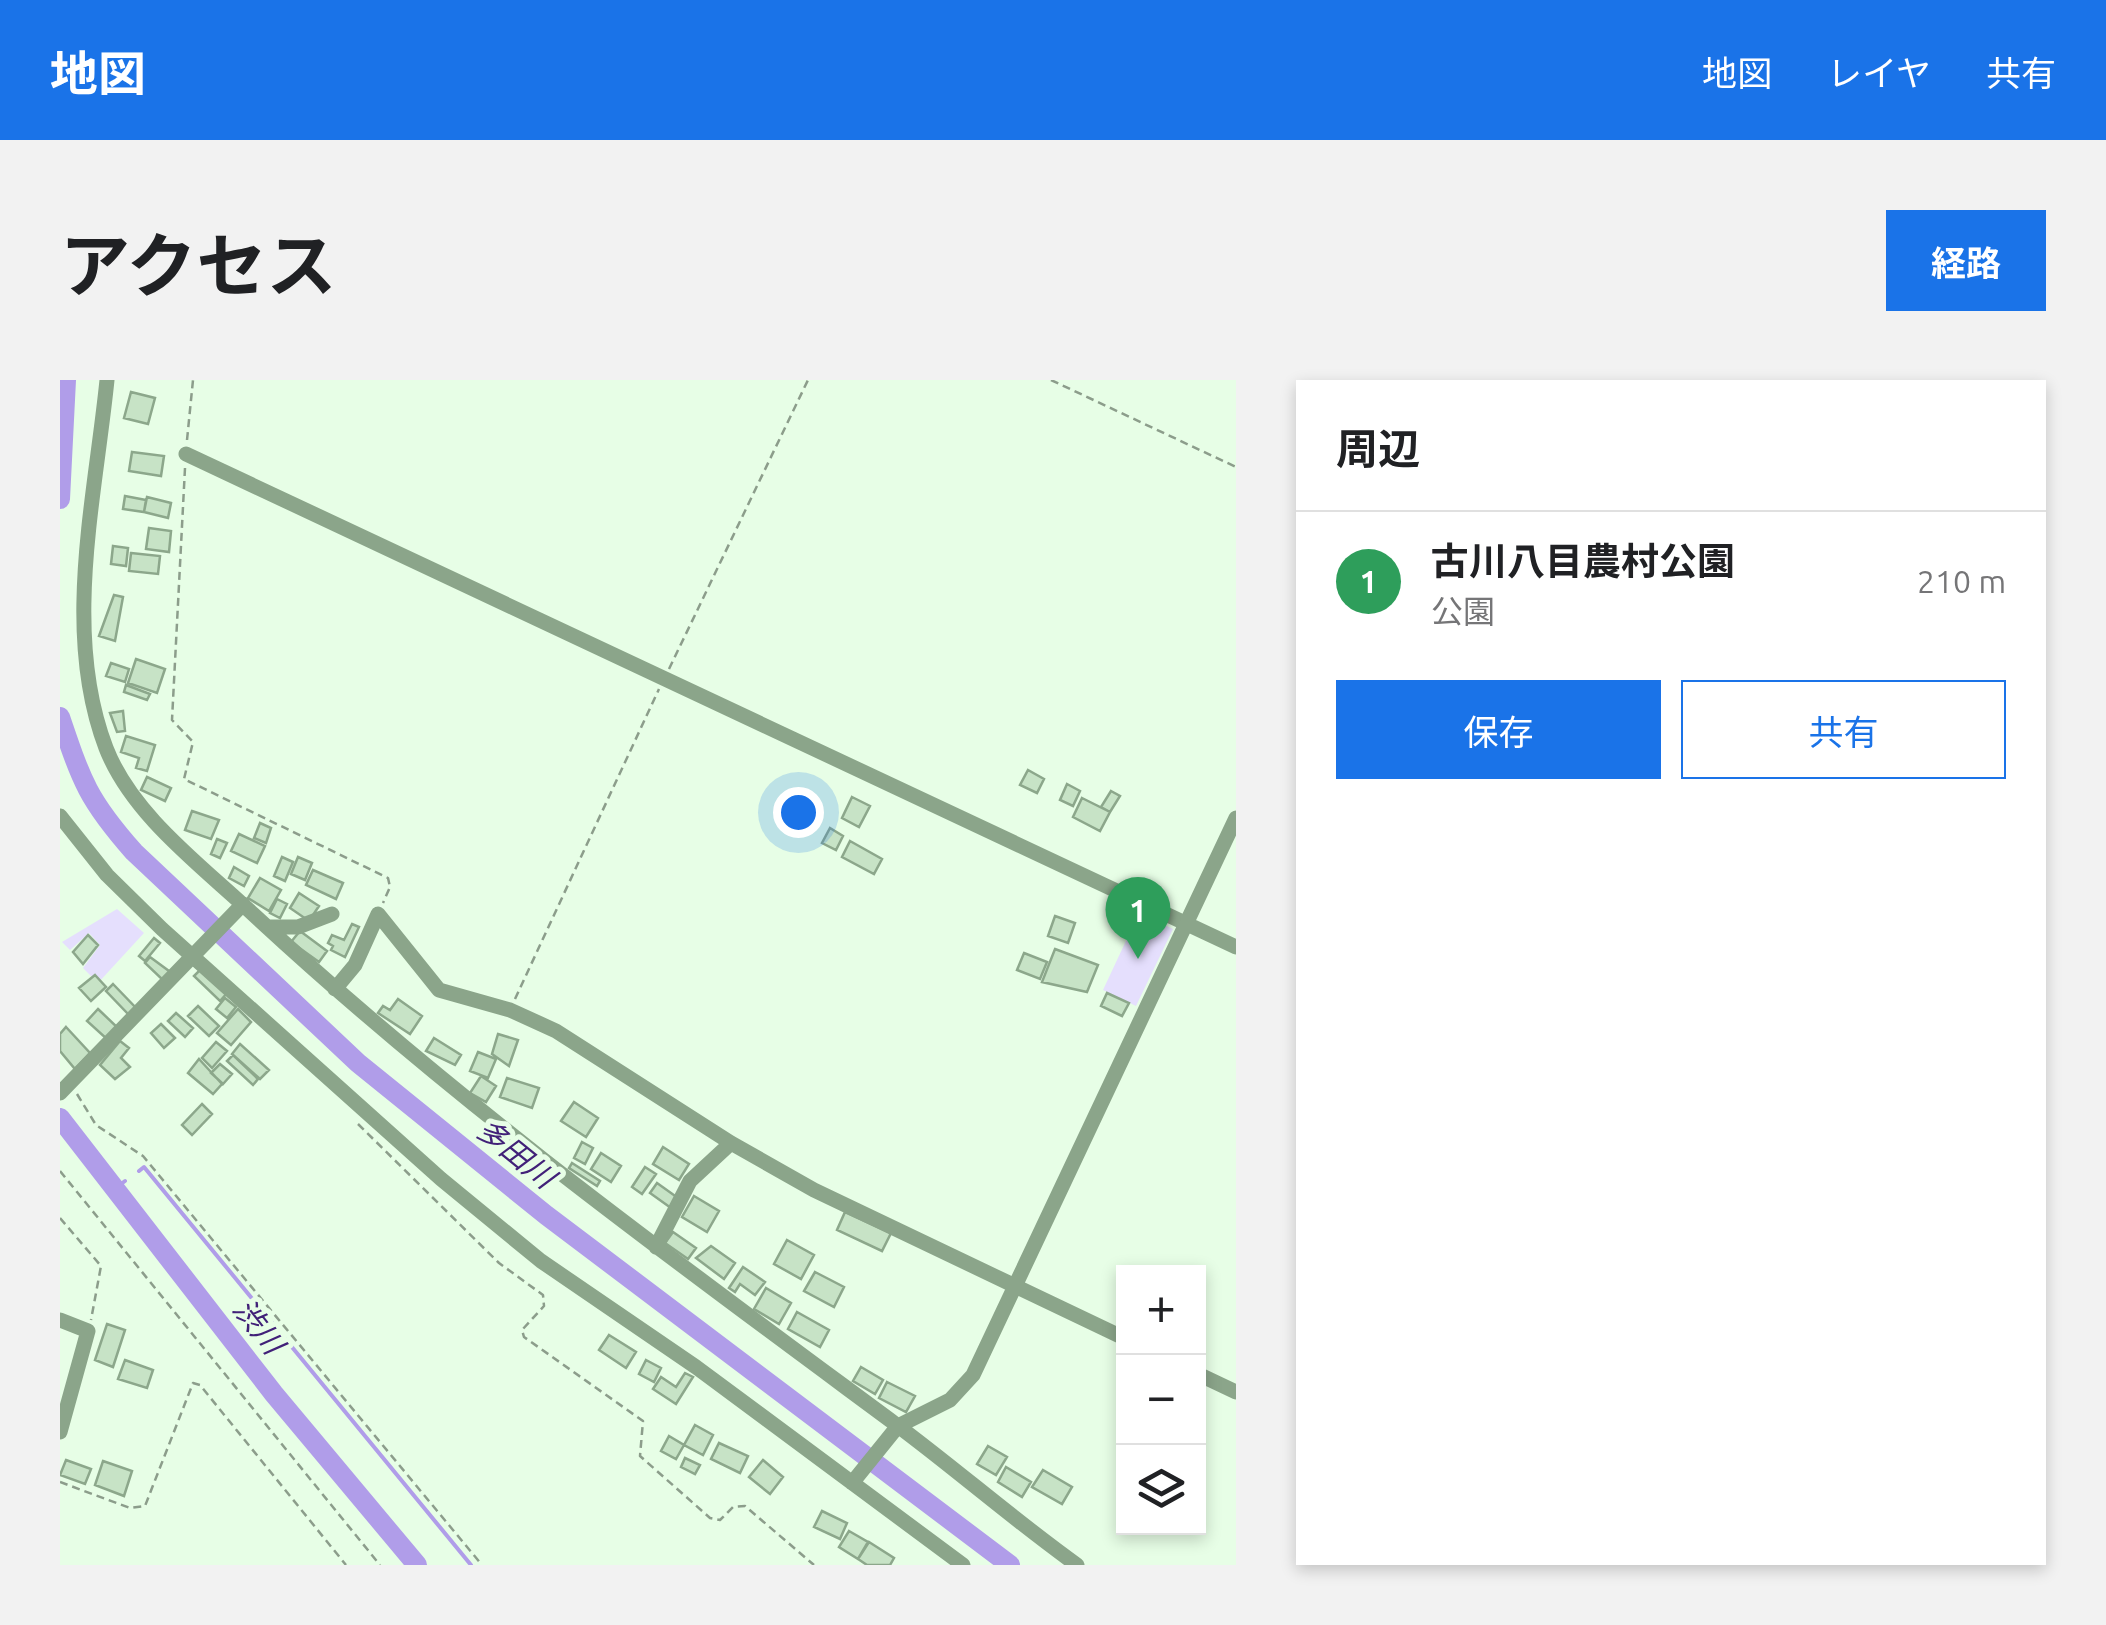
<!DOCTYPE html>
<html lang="ja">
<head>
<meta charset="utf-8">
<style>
  body { margin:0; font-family:Ubuntu,"Noto Sans JP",sans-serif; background:#f2f2f2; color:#202124 }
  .controls { position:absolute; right:30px; bottom:30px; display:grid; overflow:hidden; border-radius:0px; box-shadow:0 5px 15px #0003 }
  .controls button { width:90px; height:90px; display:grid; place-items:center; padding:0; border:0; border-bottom:2px solid #e0e0e0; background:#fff; color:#202124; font:50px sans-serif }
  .you { position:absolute; left:738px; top:432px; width:35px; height:35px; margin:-25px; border:8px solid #fff; border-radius:50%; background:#1a73e8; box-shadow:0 0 0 15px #1a73e833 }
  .badge { display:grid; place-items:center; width:65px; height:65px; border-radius:50%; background:#1a73e8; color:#fff; font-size:32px; font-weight:700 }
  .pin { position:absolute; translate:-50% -82px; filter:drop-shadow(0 2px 5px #0008) }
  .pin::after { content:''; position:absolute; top:52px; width:35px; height:30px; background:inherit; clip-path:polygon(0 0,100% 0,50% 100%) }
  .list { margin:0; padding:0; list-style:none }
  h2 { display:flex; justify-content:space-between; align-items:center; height:130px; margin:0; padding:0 40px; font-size:42px }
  h2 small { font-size:32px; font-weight:400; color:#757577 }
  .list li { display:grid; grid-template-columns:65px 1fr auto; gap:30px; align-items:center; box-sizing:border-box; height:140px; padding:0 40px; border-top:2px solid #e0e0e0 }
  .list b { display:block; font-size:38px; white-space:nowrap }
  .list p { margin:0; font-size:32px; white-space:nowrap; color:#757577 }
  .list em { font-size:32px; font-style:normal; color:#757577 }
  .actions { display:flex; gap:20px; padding:30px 40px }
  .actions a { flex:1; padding:22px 0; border:2px solid #1a73e8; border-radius:0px; text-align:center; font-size:35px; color:#1a73e8 }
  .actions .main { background:#1a73e8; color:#fff }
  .icon { flex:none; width:55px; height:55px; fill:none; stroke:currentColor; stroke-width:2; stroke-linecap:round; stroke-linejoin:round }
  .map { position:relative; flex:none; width:1176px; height:1185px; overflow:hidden; border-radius:0px }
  header { display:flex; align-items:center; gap:60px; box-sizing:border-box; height:140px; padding:0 50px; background:#1a73e8; color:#fff }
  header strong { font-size:48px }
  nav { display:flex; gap:55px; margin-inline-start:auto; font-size:35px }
  .intro { display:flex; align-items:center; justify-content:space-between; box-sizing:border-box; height:240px; padding:0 60px }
  h1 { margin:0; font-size:70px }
  .button { padding:25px 45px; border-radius:0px; background:#1a73e8; color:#fff; font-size:35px; font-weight:700 }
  main { display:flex; gap:60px; padding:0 60px }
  aside { flex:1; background:#fff; border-radius:0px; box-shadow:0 5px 15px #0003 }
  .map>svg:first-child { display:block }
</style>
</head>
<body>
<header>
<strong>地図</strong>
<nav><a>地図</a><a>レイヤ</a><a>共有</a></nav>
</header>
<div class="intro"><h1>アクセス</h1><a class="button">経路</a></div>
<main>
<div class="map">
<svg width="1176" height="1185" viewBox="0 0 1176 1185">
  <rect width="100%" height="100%" fill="#e7fee6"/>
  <path fill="#e5dffd" d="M57,529L84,553L38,603L23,588L40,565L29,553L10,570L2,562Z
    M1079,533L1113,549L1076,626L1043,610Z"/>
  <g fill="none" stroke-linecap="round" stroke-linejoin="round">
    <path stroke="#b09de9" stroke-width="4" d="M79,791L84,787L411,1185
      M53,810L65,801"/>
    <path stroke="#b09de9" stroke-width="20" d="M0,119L6,0
      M0,337C22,402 28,420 74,472L298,683L486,835L950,1185
      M0,738L214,1014L357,1185"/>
  </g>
  <path fill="#c7e3c6" stroke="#8ca78b" stroke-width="2.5" d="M71,12L95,18L88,44L64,38Z
    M72,72L104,76L101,96L69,91Z
    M65,116L86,120L84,132L63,129Z
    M87,117L111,123L108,138L84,132Z
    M89,148L111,151L109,172L86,169Z
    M53,166L68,168L66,186L51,184Z
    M71,173L100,176L98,194L69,191Z
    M54,215L63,217L55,261L39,256Z
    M76,279L105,289L97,313L68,303Z
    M51,283L69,289L65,302L46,296Z
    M66,305L90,314L87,320L64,312Z
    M63,331L65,351L57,352L50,333Z
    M66,356L95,365L87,391L76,388L79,378L61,372Z
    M968,390L984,399L977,413L960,405Z
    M87,397L111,408L105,421L81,410Z
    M1007,404L1020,411L1013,426L1000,420Z
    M1051,411L1060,416L1050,432L1041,427Z
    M792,417L810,426L799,447L782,438Z
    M1022,418L1050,432L1040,451L1013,437Z
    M132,431L159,440L151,459L125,450Z
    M200,443L211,448L206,463L194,458Z
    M770,448L783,456L776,470L762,463Z
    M179,454L205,466L197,483L171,471Z
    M157,459L167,463L160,478L151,474Z
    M790,461L822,479L814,494L782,477Z
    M222,477L233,482L225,501L214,496Z
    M238,477L252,483L245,500L231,494Z
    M174,487L189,496L184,506L169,498Z
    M253,490L283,503L276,519L246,505Z
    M200,498L221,510L209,531L188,518Z
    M239,513L259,526L249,541L230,528Z
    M217,519L227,524L220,538L210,533Z
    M995,536L1015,543L1008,563L988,556Z
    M292,544L299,547L285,577L271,570L273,566L268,563L272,555L284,560Z
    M240,551L267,571L259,582L231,562Z
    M28,555L38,565L23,584L13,572Z
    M94,558L100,563L85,581L79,576Z
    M995,569L1038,585L1027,612L982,602Z
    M964,573L987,582L980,599L957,590Z
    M90,577L113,594L105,602L85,583Z
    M142,588L168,612L160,621L134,596Z
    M35,595L46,607L31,621L19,608Z
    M53,604L77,629L70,636L46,611Z
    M1047,613L1069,623L1062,636L1041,626Z
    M165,618L176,627L167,638L156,629Z
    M338,619L362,636L350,654L318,633L323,626L330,630Z
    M138,626L159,646L149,656L128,636Z
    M38,629L59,649L48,660L27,641Z
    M178,629L191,642L171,665L157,653Z
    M116,633L133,648L125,657L108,641Z
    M101,644L115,658L104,668L91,653Z
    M6,647L30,673L15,689L0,671V654Z
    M438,654L458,660L449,686L432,674Z
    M374,658L401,675L395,685L366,671Z
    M60,661L69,668L61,678L70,687L55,699L40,685Z
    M156,662L167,671L152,688L142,678Z
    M180,664L209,690L200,699L172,674Z
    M418,672L436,679L428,698L410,691Z
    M173,675L198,699L193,705L167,681Z
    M139,679L162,704L153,714L128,693Z
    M160,684L172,694L163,704L151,693Z
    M421,696L436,706L426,722L410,713Z
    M447,698L479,708L472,728L440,717Z
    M514,722L538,738L526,757L501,741Z
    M142,724L152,734L132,755L122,745Z
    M522,762L533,768L525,784L514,778Z
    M603,767L629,784L619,800L593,784Z
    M541,773L561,786L551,802L531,789Z
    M512,783L540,801L537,806L509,788Z
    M585,787L596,794L582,814L572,807Z
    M597,803L618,818L611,828L590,813Z
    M634,816L659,831L647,852L622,837Z
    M785,832L831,853L822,871L777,850Z
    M613,852L636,868L628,879L605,863Z
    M727,860L754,875L741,899L714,884Z
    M651,866L675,883L664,899L636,878Z
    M683,887L705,902L695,915L680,904L675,912L669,908Z
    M755,892L784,907L774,927L744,911Z
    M706,908L731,923L719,944L694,929Z
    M737,932L769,950L760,967L728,949Z
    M47,944L65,950L53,987L35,980Z
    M549,955L576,972L566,988L539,970Z
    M65,980L93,990L87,1008L58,999Z
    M586,980L601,988L594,1002L579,994Z
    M801,987L823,1000L815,1014L793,1001Z
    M625,993L633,997L616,1024L593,1009L601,997L616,1007Z
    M827,1002L855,1016L846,1032L819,1018Z
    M635,1045L653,1055L643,1075L624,1065Z
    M609,1056L624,1065L616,1079L601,1071Z
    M659,1063L688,1076L680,1093L651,1079Z
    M928,1066L947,1077L936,1095L917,1084Z
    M625,1078L640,1085L635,1094L621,1087Z
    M6,1080L31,1089L25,1104L0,1095Z
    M703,1080L723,1097L710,1114L689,1097Z
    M43,1081L72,1091L64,1116L35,1105Z
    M946,1087L971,1102L962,1117L938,1102Z
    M983,1090L1012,1107L1002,1124L972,1107Z
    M762,1131L787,1143L780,1159L754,1147Z
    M789,1151L808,1162L798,1179L779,1167Z
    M809,1162L834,1178L830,1185H807L798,1179Z"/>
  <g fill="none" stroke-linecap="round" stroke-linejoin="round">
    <path stroke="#8c9d8b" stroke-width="2.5" stroke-dasharray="8 5" stroke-linecap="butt" d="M991,0L1176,87
      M127,60L133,0
      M125,88L112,340L133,362L124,399L328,498L330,507L323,523
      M609,289L748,0
      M455,619L599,309
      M17,714L36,745L83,776L422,1185
      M298,744L439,883L483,915L484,926L462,950L464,957L583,1041L580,1076L650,1138L660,1140L673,1127L685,1126L754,1185
      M0,791L320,1185
      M0,838L41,886L31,940
      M0,1102L70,1128L85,1126L133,1003L140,1005L286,1185"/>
    <path stroke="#8ba58a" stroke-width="15" d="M47,0C35,119 2,253 46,368C72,435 142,486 193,534C393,720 615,881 834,1043C896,1089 954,1140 1017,1185
      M126,74L1176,567
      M0,436L47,495L102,549L381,799L481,881L636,987L903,1185
      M207,547H238L272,534
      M275,609L295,585L318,534L379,610L450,630L496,651L671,763L754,810L1064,958
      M0,713L183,524
      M596,867L630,801L671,763
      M0,940L28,951L0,1052
      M1138,994L1176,1012
      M792,1103L838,1046L890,1020L913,995L1176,438"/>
  </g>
  <g text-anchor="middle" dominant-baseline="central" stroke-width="10" stroke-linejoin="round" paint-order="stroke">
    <g font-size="30" font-style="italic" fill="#412178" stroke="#e7fee6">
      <text transform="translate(456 773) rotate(39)">多田川</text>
      <text transform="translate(199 946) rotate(52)">渋川</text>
    </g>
  </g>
</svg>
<div class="controls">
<button>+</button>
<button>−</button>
<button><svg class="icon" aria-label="layers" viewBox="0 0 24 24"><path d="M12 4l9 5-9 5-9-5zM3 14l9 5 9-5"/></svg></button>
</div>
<div class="you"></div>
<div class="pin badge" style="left:1078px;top:579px;background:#2e9e5b">1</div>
</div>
<aside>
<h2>周辺<small></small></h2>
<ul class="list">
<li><span class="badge" style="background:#2e9e5b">1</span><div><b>古川八目農村公園</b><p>公園</p></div><em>210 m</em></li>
</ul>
<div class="actions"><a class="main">保存</a><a>共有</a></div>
</aside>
</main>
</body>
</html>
